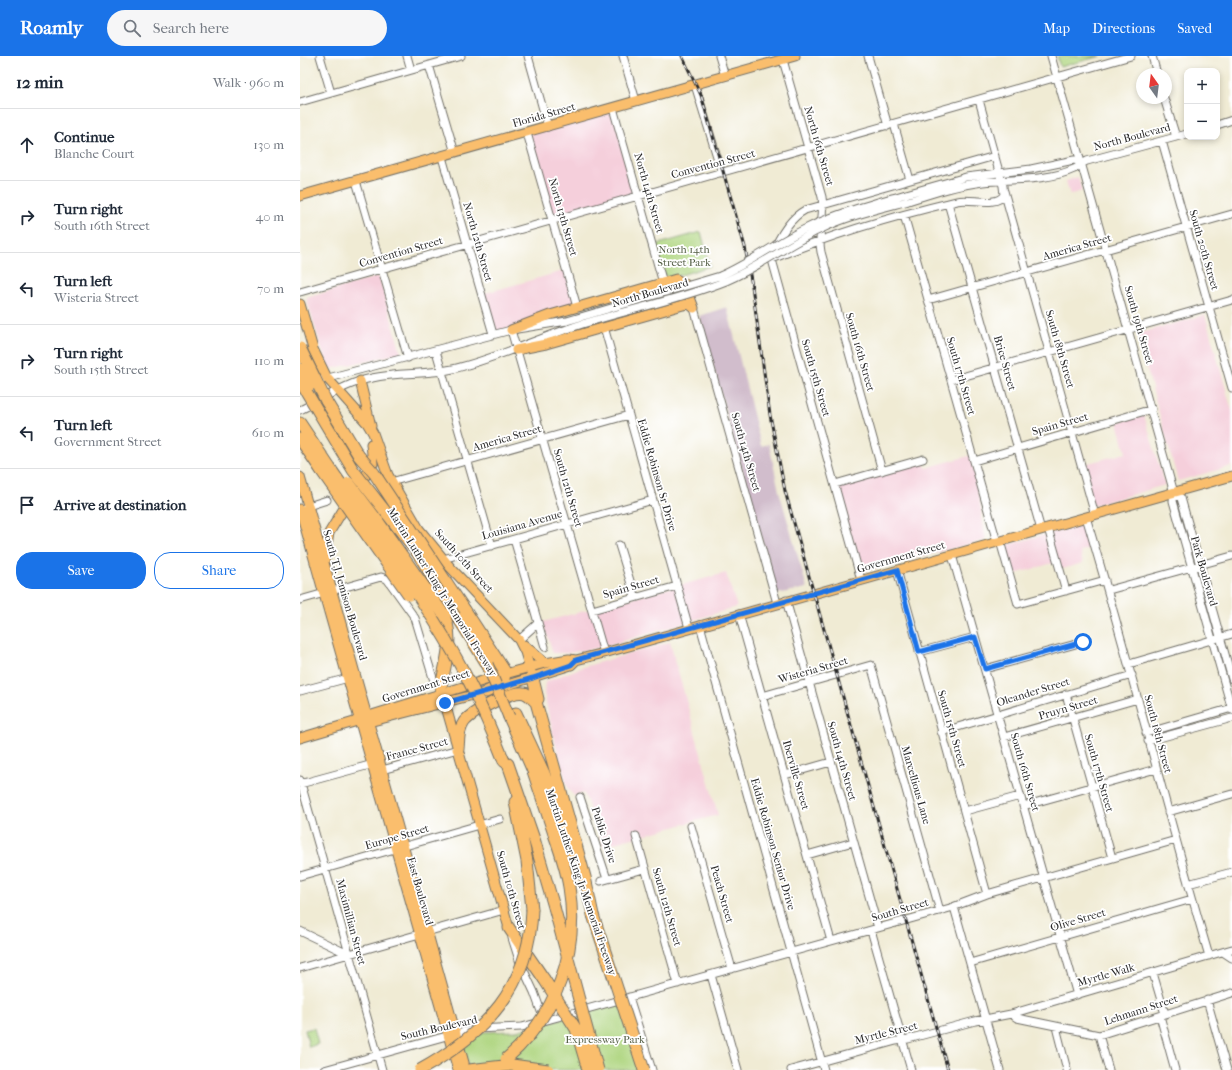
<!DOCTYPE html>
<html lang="en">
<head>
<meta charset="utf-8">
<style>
  body { margin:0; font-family:"IM FELL French Canon",serif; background:#f6f6f7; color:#1f2937 }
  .controls { position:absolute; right:12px; top:12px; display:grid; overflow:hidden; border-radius:8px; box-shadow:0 2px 6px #0003 }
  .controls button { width:36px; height:36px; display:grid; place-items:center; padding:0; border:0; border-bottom:1px solid #e0e1e3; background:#fff; color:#1f2937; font:20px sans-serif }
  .compass { position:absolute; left:836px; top:12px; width:36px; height:36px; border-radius:50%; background:#fff; box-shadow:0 2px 6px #0003; rotate:346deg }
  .stop { position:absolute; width:12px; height:12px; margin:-9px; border:3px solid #1a73e8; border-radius:50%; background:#fff }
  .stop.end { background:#1a73e8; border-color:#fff; box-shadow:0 1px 4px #0008 }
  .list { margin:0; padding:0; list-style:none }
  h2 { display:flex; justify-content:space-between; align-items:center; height:52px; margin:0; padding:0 16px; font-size:17px }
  h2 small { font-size:13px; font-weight:400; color:#747a83 }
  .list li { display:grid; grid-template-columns:26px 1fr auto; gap:12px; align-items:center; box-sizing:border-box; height:72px; padding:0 16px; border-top:1px solid #e0e1e3 }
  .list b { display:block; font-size:15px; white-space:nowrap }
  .list p { margin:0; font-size:13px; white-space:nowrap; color:#747a83 }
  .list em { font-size:13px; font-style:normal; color:#747a83 }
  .actions { display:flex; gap:8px; padding:12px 16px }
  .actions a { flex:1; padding:9px 0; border:1px solid #1a73e8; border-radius:16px; text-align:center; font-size:14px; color:#1a73e8 }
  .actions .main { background:#1a73e8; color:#fff }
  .icon { flex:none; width:22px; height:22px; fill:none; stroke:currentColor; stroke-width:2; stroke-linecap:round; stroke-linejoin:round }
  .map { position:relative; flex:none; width:932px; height:1014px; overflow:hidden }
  header { display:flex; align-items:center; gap:24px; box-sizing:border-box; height:56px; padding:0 20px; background:#1a73e8; color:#fff }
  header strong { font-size:19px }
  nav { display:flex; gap:22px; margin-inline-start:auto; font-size:14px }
  .search { width:280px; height:36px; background:#f6f6f7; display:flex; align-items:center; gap:10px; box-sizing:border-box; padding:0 14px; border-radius:22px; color:#747a83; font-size:15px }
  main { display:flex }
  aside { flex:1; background:#fff }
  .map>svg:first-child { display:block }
</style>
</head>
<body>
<header>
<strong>Roamly</strong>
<div class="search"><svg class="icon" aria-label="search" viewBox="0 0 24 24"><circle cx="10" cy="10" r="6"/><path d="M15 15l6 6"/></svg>Search here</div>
<nav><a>Map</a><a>Directions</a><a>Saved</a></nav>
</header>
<main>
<aside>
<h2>12 min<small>Walk · 960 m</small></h2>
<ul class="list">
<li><svg class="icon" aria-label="ahead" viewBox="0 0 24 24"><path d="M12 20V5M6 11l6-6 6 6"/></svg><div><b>Continue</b><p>Blanche Court</p></div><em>130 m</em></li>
<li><svg class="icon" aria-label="right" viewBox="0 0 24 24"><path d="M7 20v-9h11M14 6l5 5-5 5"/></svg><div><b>Turn right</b><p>South 16th Street</p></div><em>40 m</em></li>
<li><svg class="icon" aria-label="left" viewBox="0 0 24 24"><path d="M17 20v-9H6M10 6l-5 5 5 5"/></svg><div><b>Turn left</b><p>Wisteria Street</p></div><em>70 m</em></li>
<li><svg class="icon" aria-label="right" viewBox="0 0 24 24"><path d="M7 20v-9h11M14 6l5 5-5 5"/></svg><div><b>Turn right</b><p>South 15th Street</p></div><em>110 m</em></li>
<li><svg class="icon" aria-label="left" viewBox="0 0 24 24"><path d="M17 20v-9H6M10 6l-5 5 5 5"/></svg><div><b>Turn left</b><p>Government Street</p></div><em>610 m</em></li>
<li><svg class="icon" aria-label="arrive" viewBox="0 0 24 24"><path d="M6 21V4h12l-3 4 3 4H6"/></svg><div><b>Arrive at destination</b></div></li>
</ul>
<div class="actions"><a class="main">Save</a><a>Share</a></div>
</aside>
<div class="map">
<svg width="932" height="1014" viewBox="0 0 932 1014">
  <rect width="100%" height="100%" fill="#fff"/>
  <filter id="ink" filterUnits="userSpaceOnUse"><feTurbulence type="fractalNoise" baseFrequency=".025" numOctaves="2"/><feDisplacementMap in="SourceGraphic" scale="8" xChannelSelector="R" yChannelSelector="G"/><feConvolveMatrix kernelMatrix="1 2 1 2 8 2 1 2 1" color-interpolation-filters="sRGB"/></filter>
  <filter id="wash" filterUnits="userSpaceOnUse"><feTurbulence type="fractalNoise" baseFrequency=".012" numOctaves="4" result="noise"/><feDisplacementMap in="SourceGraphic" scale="16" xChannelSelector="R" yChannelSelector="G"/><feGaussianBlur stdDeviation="0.9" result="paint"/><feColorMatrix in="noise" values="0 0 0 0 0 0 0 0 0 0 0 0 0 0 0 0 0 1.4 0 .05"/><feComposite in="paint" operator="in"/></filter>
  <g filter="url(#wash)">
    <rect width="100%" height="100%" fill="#f0ebd4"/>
    <path fill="#f5cfdb" d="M313,52L338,140L253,165L227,77Z
      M778,121L782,135L770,139L766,125Z
      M267,214L277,251L193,278L182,238Z
      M79,220L101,297L30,313L27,310L6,242Z
      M905,259L932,355V410L878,425L837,278Z
      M844,359L865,429L792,450L781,409L826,397L818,366Z
      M672,399L686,484L564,515L546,469L535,428L623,403L626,412Z
      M784,468L793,491L780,495L783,507L759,514L756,506L712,519L706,489Z
      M426,517L437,551L303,591L267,597H253L243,566Z
      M370,586L418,759L303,790L284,737L274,740L268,733L252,675L244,637L245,626L280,612Z"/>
    <path fill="#d1bdcc" d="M427,251L461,390L469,388L479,435L507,532L477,538L399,260Z"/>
    <path fill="#afd580" stroke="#6d8056" d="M757,0H801L760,11Z
      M401,176L410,210L371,222L366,221C358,212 363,199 355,189Z
      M326,945L349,1014H169L161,980L163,979L184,976L216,975Z
      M14,972L18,988L9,991L5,974Z"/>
  </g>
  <g filter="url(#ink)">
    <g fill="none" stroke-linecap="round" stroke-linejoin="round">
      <g stroke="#706e66" stroke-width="9">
        <path id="minor" d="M20,0L31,37
          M107,0L111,14
          M228,0L248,71
          M323,0L336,45
          M419,0L425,20
          M568,0L588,70
          M751,0L874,437
          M852,0L857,18
          M483,4L522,141C525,160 517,177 521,196L582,415
          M129,9L155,97
          M395,29L422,117
          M864,42L876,81
          M0,46L161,0
          M313,52L363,227
          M594,68L610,124
          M917,69L932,64
          M227,77L277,251
          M862,85L932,332
          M142,101L193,278
          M56,125L108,302
          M704,135L795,459
          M606,138L666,121L731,113L774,104L782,106
          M608,145C633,137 657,129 683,126C710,123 749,125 774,113C779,111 781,107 787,105L887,78
          M648,147L741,474
          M604,159L697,486
          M472,203C532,178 594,160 657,145C670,141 695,152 704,139L703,130L679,44
          M0,236L831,0
          M628,244L932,158
          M394,252L477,547
          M304,271L389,572
          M211,274L304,597
          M136,295L192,490
          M651,324L932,244
          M13,326L211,274L267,265
          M0,354C24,343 45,327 72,322C98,316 126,319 153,313C194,303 230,286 270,272
          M674,405L852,353
          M91,426L329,359
          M535,428L623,403
          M874,437L873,445L932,654
          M874,437L881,442L932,623
          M5,451L27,444
          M786,461C830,606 866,754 909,900
          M748,472L766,535
          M214,483L245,591
          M700,485L718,548L805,524
          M319,489L335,541
          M652,499L777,939
          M143,503L353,444
          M597,514L687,838
          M561,524L471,200C478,183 488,163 505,154L695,100
          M809,534L932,500
          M0,544L81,521L87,523L115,562L133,622
          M486,544L578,872
          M292,554L377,530
          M439,558L531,885
          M400,569L524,1014
          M219,584L238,567
          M619,596L675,581
          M829,608L932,578
          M685,613L783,586
          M0,635L52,621
          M766,638L812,802
          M462,640L571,609L640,855
          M641,676L832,619
          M846,677L932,652
          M704,681L838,643
          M848,685L932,662
          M82,714L158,693
          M485,719L531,706
          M0,724L82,1014
          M0,728L77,707
          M280,741L307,823
          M723,750L856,713
          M665,755L720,740
          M868,756L932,738
          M391,770L432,913
          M336,780L378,928
          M507,799L553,786
          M0,820L200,763
          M301,825L344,813
          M888,828L932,816
          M654,851L700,1014
          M571,874L611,1014
          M0,875L48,898
          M212,882L219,904L234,936L243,961
          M923,896L932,902
          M670,907L892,843
          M0,912L204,854
          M853,917L865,958
          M411,919L438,1014
          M329,941L352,1014
          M907,944L927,1014
          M711,958L717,962L799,979L932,937
          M860,960L875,1014
          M756,971L767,1014
          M799,979L809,1014
          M24,1014L161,976L176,973L222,971L650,852L687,838L876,784
          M491,1014L596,985L608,983L675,965L711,958L932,893"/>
      </g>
      <g stroke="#706e66" stroke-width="11">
        <path id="major" d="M0,140L495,0
          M0,248L13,293L27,322L67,367L73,377L88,419L119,473L150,511L219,584L225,596L233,623
          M211,274L250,259L376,223L385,228L394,252
          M216,294L246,288L383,249L389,248L394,252
          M60,325L71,370
          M0,421L166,1014
          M58,431L73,408L71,388
          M0,453L158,1014
          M25,503L29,477L49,444
          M224,589L245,607
          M195,633L271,609L276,604
          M142,637L209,872
          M65,667L181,637
          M0,682L54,666L59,663L205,618L245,607L269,603L276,604L304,597L932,420"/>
      </g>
      <g stroke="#706e66" stroke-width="13">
        <path id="highway" d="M26,345L59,400
          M0,367L30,412
          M0,383L21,414
          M117,496L187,608
          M165,554L204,614C207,628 197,631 186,636
          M233,623L238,643L236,646L285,821L293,859
          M142,637L141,631C145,607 156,578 142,556
          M216,657L244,717L272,798
          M209,661L233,715L254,778
          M158,693C159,683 158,675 164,666C172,656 212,634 224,637C230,638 232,644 236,646
          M204,705L208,708L235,786L254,851
          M215,746L227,805L232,853
          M209,872L244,923"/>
      </g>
      <use href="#minor" stroke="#fff" stroke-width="7"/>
      <use href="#major" stroke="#fabe6d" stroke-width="9"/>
      <use href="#highway" stroke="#fabe6d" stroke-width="11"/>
      <g stroke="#2b2b2b" stroke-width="3">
        <path id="rail" d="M382,0L401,39L445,191L452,230L470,359L485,435L648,1014"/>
      </g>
      <use href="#rail" stroke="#fff" stroke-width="1.5" stroke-dasharray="4.5" stroke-linecap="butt"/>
      <g stroke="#706e66" stroke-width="9" stroke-linecap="butt">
        <path id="minor-bridge" d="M267,265L420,220C450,207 476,187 505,173C537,157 572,148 606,138
          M270,272C321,255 376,245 426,225C459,211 487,189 519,174C547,160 578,153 608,145"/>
      </g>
      <g stroke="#706e66" stroke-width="13" stroke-linecap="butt">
        <path id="highway-bridge" d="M0,292L26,345
          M0,313L10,329
          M0,325L53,414L117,496
          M59,400L74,417L165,554
          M30,412C76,480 127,546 165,618C180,646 192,675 204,705
          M21,414L109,539
          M49,427L77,464L142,556
          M187,608L209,661
          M254,851L298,1014
          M293,859L344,1014
          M244,923L276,973L288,1014
          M206,1003C256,960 280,896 269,831C266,812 260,795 254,778
          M120,1014C185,978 230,931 232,853
          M169,1014L212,1009L248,1014"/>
      </g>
      <use href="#minor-bridge" stroke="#fff" stroke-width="7"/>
      <use href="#highway-bridge" stroke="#fabe6d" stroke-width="11"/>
    </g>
  </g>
  <g fill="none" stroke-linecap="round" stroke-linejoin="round" filter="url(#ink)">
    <path stroke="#1a73e8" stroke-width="5" d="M145,647L233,622L271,609L276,604L597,514L619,596L675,581L685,613L783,586"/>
  </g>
  <g text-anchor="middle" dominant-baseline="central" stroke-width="3.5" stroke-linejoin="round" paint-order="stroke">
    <g font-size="11" fill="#2b2b2b" stroke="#fff">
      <text transform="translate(244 59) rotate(-16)">Florida Street</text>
      <text transform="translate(832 81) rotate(-15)">North Boulevard</text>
      <text transform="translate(519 90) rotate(74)">North 16th Street</text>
      <text transform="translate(413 108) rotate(-15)">Convention Street</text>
      <text transform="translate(349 137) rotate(74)">North 14th Street</text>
      <text transform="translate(263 161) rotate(74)">North 13th Street</text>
      <text transform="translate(178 186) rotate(74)">North 12th Street</text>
      <text transform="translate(777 191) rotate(-16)">America Street</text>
      <text transform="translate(904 194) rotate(74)">South 20th Street</text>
      <text transform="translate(101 196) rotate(-16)">Convention Street</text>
      <text transform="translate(350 237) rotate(-16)">North Boulevard</text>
      <text transform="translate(839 269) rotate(74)">South 19th Street</text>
      <text transform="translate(760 293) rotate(74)">South 18th Street</text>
      <text transform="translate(560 296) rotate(74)">South 16th Street</text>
      <text transform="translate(705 307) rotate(74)">Brice Street</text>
      <text transform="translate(661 320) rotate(74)">South 17th Street</text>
      <text transform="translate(516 322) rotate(74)">South 15th Street</text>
      <text transform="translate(760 368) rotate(-16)">Spain Street</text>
      <text transform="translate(207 382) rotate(-16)">America Street</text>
      <text transform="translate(446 396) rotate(74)">South 14th Street</text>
      <text transform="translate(357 419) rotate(74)">Eddie Robinson Sr Drive</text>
      <text transform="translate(268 432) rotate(74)">South 12th Street</text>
      <text transform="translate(222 469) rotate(-16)">Louisiana Avenue</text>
      <text transform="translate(601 501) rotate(-16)">Government Street</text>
      <text transform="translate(164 505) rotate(48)">South 10th Street</text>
      <text transform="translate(904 515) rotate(74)">Park Boulevard</text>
      <text transform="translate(331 531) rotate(-16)">Spain Street</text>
      <text transform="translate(142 536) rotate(58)">Martin Luther King Jr Memorial Freeway</text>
      <text transform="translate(45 539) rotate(74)">South T.J. Jemison Boulevard</text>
      <text transform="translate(513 614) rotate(-16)">Wisteria Street</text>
      <text transform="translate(126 630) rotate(-17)">Government Street</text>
      <text transform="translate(733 636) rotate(-17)">Oleander Street</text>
      <text transform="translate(768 652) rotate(-16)">Pruyn Street</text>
      <text transform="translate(652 673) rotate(74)">South 15th Street</text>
      <text transform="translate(858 678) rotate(75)">South 18th Street</text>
      <text transform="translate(117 693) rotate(-15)">France Street</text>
      <text transform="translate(542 705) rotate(74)">South 14th Street</text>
      <text transform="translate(725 716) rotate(74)">South 16th Street</text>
      <text transform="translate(799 717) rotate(74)">South 17th Street</text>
      <text transform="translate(496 719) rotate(74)">Iberville Street</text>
      <text transform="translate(616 729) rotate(74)">Marcellious Lane</text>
      <text transform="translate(304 779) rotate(72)">Public Drive</text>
      <text transform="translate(97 781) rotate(-16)">Europe Street</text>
      <text transform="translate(473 788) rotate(74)">Eddie Robinson Senior Drive</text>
      <text transform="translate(281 826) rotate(71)">Martin Luther King Jr Memorial Freeway</text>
      <text transform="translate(211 834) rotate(74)">South 10th Street</text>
      <text transform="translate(120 835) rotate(74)">East Boulevard</text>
      <text transform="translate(422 838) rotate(74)">Peach Street</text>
      <text transform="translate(367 851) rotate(74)">South 12th Street</text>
      <text transform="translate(600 854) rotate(-16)">South Street</text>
      <text transform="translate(778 864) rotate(-16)">Olive Street</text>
      <text transform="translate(51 866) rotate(75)">Maximillian Street</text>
      <text transform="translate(806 919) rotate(-16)">Myrtle Walk</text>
      <text transform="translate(841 954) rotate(-18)">Lehmann Street</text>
      <text transform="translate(139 972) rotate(-13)">South Boulevard</text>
      <text transform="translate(586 977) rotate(-14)">Myrtle Street</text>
    </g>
    <g font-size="11" fill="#535e44" stroke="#fff">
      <text x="384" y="193">North 14th<tspan x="384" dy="13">Street Park</tspan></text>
      <text x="305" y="983">Expressway Park</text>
    </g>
  </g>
</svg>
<div class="controls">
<button>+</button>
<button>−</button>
</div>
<svg class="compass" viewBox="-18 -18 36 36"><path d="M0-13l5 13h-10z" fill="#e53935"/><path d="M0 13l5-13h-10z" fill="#747a83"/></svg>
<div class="stop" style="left:783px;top:586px"></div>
<div class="stop end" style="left:145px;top:647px"></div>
</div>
</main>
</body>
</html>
